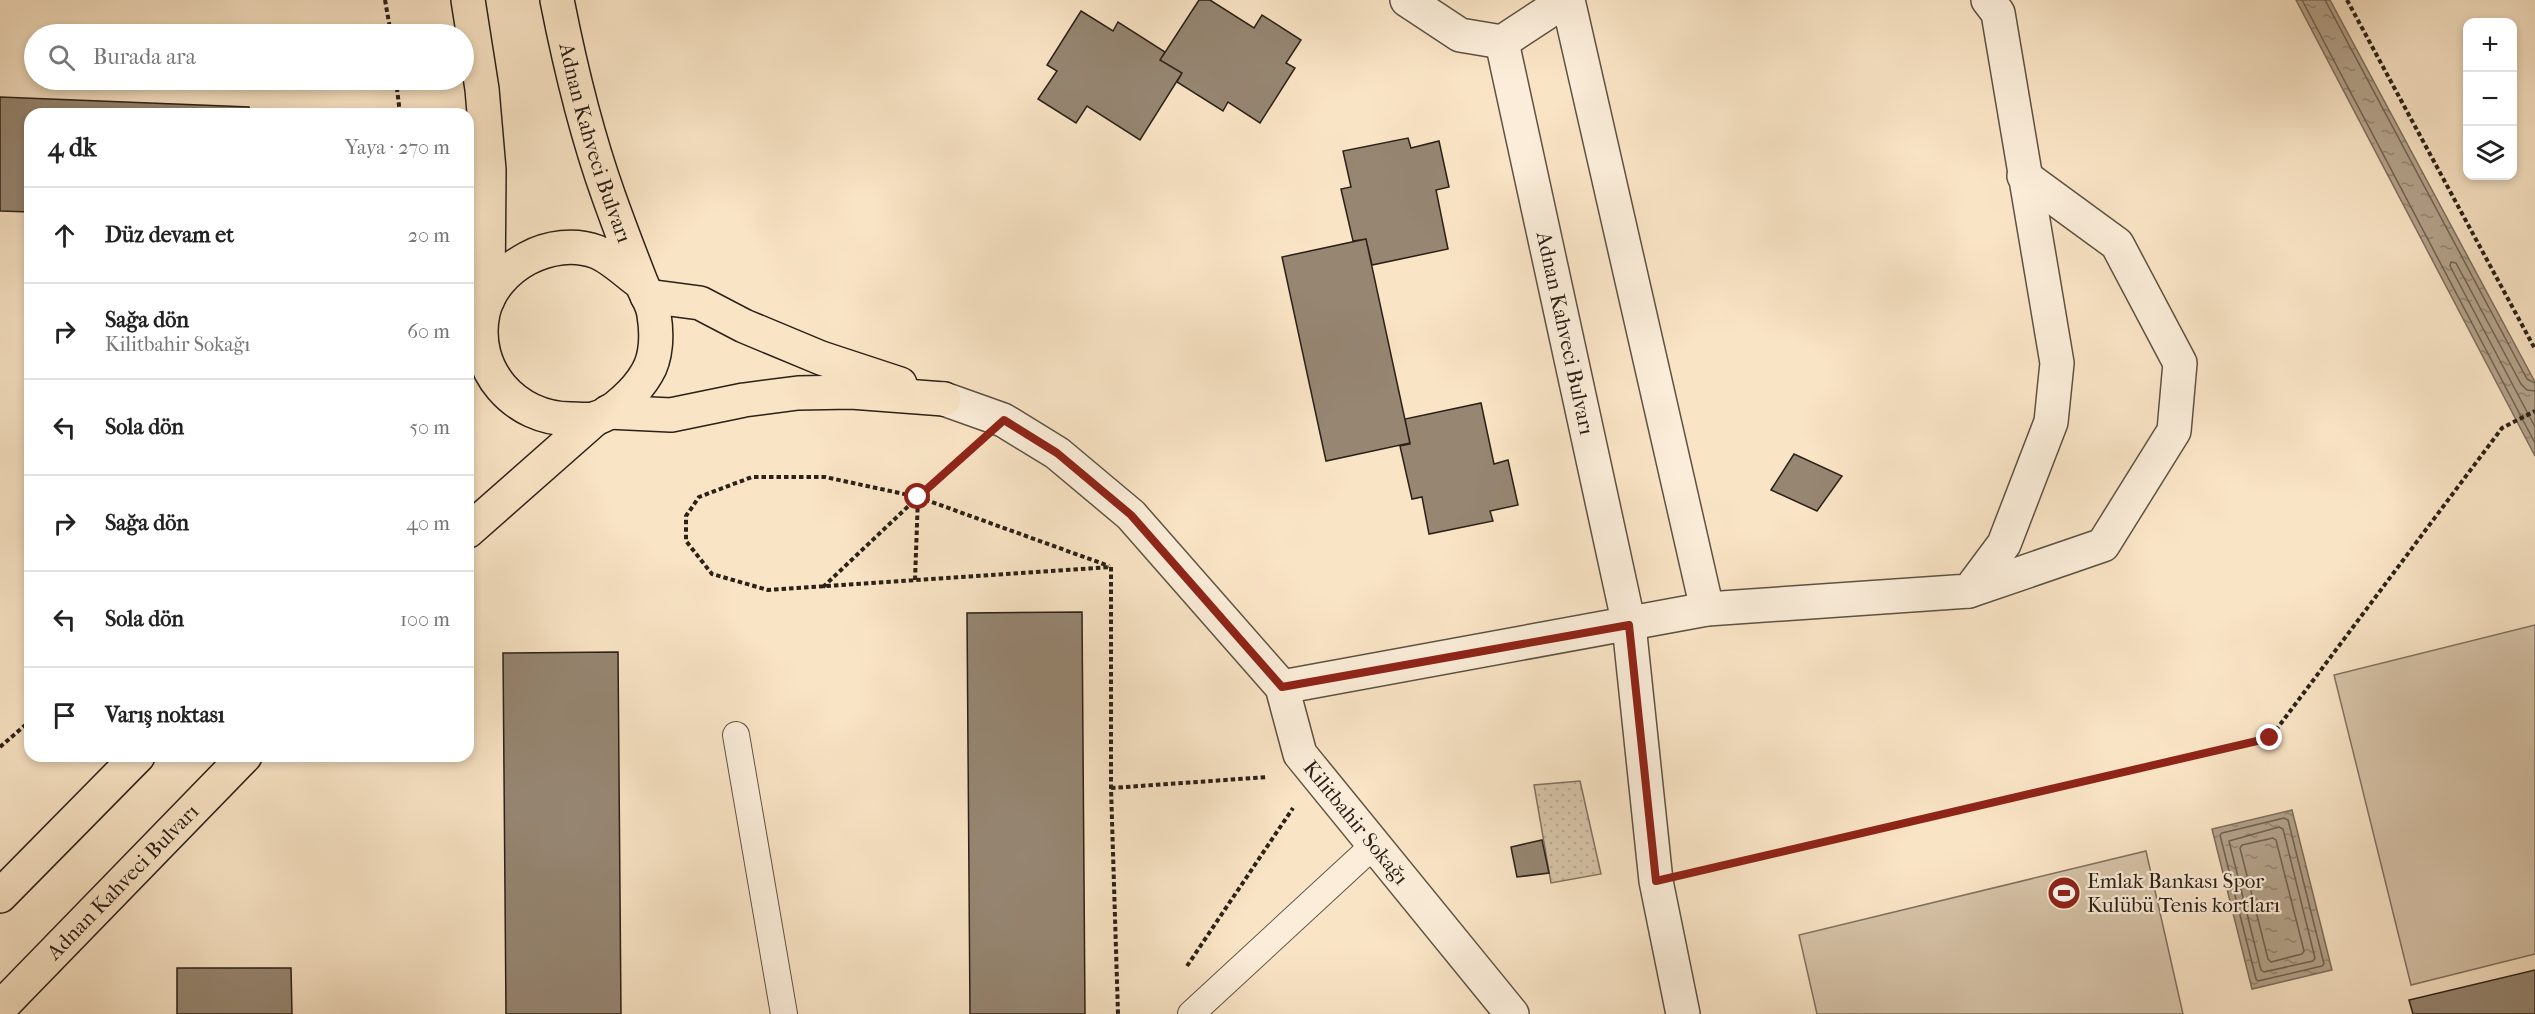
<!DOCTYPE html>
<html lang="tr">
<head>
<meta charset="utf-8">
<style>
  body { margin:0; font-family:"IM FELL French Canon",serif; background:#f6f6f6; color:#222 }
  .controls { position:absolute; right:18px; top:18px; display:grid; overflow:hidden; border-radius:12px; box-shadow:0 3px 9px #0003 }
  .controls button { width:54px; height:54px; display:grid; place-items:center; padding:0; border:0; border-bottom:2px solid #e0e0e0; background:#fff; color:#222; font:30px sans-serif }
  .stop { position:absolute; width:18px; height:18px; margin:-14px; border:4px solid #8f2418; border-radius:50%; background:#fff }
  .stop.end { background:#8f2418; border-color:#fff; box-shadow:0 2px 6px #0008 }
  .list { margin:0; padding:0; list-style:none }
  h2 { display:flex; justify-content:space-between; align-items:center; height:78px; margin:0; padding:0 24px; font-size:26px }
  h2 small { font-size:20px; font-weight:400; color:#767676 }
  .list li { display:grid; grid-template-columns:39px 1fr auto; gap:18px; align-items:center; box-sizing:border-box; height:96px; padding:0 24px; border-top:2px solid #e0e0e0 }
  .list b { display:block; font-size:22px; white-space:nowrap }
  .list p { margin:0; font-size:20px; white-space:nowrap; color:#767676 }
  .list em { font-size:20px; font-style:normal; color:#767676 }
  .icon { flex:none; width:33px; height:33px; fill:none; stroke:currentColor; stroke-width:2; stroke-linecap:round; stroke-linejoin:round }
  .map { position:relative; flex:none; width:2535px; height:1014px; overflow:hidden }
  .search { position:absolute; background:#fff; box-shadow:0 3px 9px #0003; left:24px; top:24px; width:450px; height:66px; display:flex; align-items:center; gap:15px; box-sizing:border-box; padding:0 21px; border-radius:33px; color:#767676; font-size:22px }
  .panel { position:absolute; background:#fff; box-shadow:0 3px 9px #0003; left:24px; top:108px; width:450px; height:654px; border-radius:18px }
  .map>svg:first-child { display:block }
</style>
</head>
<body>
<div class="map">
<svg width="2535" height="1014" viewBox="0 0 2535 1014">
  <defs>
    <pattern id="park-dots" width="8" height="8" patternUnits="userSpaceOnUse" patternTransform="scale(1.5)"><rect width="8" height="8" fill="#d6c3a8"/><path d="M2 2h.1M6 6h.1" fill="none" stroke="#b8a790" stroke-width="1.8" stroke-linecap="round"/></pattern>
    <pattern id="water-ripples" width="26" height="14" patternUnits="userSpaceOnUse" patternTransform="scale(1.5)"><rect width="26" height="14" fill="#b3a28a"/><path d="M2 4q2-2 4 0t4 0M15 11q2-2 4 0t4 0" fill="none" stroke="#928470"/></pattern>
  </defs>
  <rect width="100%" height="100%" fill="#f9e4c5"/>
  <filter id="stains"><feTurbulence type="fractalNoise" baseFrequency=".00333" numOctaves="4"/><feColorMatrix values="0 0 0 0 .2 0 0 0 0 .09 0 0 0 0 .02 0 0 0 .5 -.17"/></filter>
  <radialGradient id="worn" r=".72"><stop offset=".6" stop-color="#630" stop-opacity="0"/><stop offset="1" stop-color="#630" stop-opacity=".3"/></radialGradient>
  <path fill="url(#park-dots)" stroke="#807260" stroke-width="1.5" d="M1580,781L1601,874L1551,883L1534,785Z"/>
  <path fill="#d6c3a8" stroke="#807260" stroke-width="1.5" d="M2535,625V954L2411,985L2334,675Z
    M2146,851L2183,1014H1817L1799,935Z"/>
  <path fill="url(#water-ripples)" stroke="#7d6e5c" stroke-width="1.5" d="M2296,0H2330L2535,382V456Z
    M2292,810L2332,970L2252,989L2212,829Z"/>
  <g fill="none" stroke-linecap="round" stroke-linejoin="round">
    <path stroke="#6f6251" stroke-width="1.5" d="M2302,0L2535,443
      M2325,0L2527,379L2535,383
      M2535,391L2527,390L2521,384L2456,263L2451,262L2450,266L2535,427
      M2284,818L2288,820L2324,964L2322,966L2258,981L2256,979L2220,835L2222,833Z
      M2279,827L2283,829L2315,958L2313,961L2264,972L2261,970L2229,841Z
      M2273,838L2276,840L2304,951L2302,954L2271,962L2268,959L2240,848L2242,845Z"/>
  </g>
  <path fill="#968672" stroke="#2b2118" stroke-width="1.5" d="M1199,0H1210L1254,28L1262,15L1301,40L1286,63L1295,68L1260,123L1228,102L1223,111L1177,82L1182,73L1160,60Z
    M1081,11L1113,31L1118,22L1165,52L1160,60L1182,73L1140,140L1087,106L1076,123L1038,99L1057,71L1047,65Z
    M0,97L249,107V114H30V212L0,211Z
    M1408,138L1411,148L1439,141L1449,187L1436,190L1448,249L1372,265L1366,239L1353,241L1341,189L1351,187L1343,151Z
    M1366,239L1410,443L1326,461L1282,257Z
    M1481,403L1494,464L1508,460L1518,505L1490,511L1493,521L1429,534L1422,497L1412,499L1400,446L1410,444L1405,419Z
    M1794,454L1842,476L1817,511L1771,490Z
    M1082,612L1085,1014H970L967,613Z
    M618,652L621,1014H506L503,653Z
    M1542,840L1549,873L1517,877L1511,847Z
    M177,968H291L292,1014H177Z
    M2535,970V1014H2413L2409,1000Z"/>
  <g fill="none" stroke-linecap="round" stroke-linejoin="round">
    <g stroke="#5e5243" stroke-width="28">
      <path id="lane" d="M736,735L784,1014
        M1191,1014L1374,845"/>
    </g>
    <g stroke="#5e5243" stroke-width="36">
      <g id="street">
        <path d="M1407,0L1460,35L1502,42L1566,0"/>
        <path d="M1568,0L1707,609"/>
        <path id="s1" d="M1502,42L1629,625L1656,881L1683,1014"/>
        <path id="s2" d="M944,399L1003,420L1057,453L1131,515L1282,687L1300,754L1512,1014"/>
        <path d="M1969,591L2103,545L2174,431L2180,363L2117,244L2024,176"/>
        <path d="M1282,687L1707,609L1969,591L2004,544L2051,422L2057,363L1998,13L1988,0"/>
      </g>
    </g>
    <g stroke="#2b2118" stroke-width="36">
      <g id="primary">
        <path d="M468,0L482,89L489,170L488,299"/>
        <path id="s3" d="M557,0C570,66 586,133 609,197C619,225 630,254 641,282C645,293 653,304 654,315C657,333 657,357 647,373C638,389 613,415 593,419C586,420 578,419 571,419C515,419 471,370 483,313C494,266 552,235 597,252C612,258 628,274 641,283"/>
        <path d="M647,296L700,303L744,326L821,358L900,384"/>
        <path d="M608,412L671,415L744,400L798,393L851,392L944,399"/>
        <path d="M468,531L595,419"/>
        <path d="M0,896L138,756"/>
        <path id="s4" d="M0,1008L245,756"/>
      </g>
    </g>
    <path stroke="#2b2118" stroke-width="4" stroke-dasharray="4.5 3" stroke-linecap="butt" d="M385,0L391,34
      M2347,0L2535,349
      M396,80L400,114
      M918,497L1109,566
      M1111,567V788L1118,1014
      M915,580L918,497L970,450
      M823,587L918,497L825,477H752L699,497L686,516V541L712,574L768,590L1111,567
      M0,747L30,721
      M1111,788L1268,777
      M1695,872L2270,738L2502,428L2535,411
      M1187,966L1293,808"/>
    <use href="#lane" stroke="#fbedd9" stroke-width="26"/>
    <use href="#street" stroke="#fbedd9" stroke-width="33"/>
    <use href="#primary" stroke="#f9e4c5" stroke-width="33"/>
  </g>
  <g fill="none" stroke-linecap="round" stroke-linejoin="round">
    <path stroke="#8f2418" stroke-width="8" d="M918,497L1004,420L1057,453L1131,515L1282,687L1629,625L1656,881L2270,738"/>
  </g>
  <defs>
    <g id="stadium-disc" transform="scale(1.725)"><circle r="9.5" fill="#8f2418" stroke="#fbedd9"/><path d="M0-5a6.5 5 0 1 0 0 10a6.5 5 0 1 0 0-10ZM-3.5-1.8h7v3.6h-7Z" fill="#fff"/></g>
  </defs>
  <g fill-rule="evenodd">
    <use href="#stadium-disc" x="2064" y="893"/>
  </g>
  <g text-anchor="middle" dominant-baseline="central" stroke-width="4.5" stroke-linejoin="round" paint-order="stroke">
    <g font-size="21" fill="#2b2118" stroke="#fbedd9">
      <text stroke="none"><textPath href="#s3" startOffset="148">Adnan Kahveci Bulvarı</textPath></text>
      <text stroke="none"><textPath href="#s1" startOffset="298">Adnan Kahveci Bulvarı</textPath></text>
      <text stroke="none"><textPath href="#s2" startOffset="609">Kilitbahir Sokağı</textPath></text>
      <text stroke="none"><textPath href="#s4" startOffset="176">Adnan Kahveci Bulvarı</textPath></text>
    </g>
    <g font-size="21" fill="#2b2118" stroke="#fbedd9" text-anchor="start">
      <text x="2087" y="881">Emlak Bankası Spor<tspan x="2087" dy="24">Kulübü Tenis kortları</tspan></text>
    </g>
  </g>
  <rect width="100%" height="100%" filter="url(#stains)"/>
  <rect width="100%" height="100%" fill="url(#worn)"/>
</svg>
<div class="controls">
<button>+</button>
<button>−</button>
<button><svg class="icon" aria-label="layers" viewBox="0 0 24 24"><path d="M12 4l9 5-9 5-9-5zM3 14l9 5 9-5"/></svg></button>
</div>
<div class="stop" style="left:918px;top:497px"></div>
<div class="stop end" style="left:2270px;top:738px"></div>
<div class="search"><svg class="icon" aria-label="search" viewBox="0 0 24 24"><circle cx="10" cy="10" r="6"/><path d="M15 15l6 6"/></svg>Burada ara</div>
<section class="panel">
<h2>4 dk<small>Yaya · 270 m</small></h2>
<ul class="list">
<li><svg class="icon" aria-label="ahead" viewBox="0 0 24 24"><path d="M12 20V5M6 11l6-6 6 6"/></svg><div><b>Düz devam et</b></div><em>20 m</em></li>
<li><svg class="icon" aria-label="right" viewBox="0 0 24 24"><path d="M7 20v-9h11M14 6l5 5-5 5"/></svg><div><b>Sağa dön</b><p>Kilitbahir Sokağı</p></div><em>60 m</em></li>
<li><svg class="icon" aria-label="left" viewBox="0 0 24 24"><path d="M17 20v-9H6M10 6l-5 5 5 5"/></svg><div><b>Sola dön</b></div><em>50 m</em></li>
<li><svg class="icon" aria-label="right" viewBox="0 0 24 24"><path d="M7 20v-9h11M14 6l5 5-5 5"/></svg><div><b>Sağa dön</b></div><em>40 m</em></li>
<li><svg class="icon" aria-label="left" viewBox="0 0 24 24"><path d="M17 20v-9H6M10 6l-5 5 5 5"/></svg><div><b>Sola dön</b></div><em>100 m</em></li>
<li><svg class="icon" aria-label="arrive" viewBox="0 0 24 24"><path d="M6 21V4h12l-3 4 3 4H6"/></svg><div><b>Varış noktası</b></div></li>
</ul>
</section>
</div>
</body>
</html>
